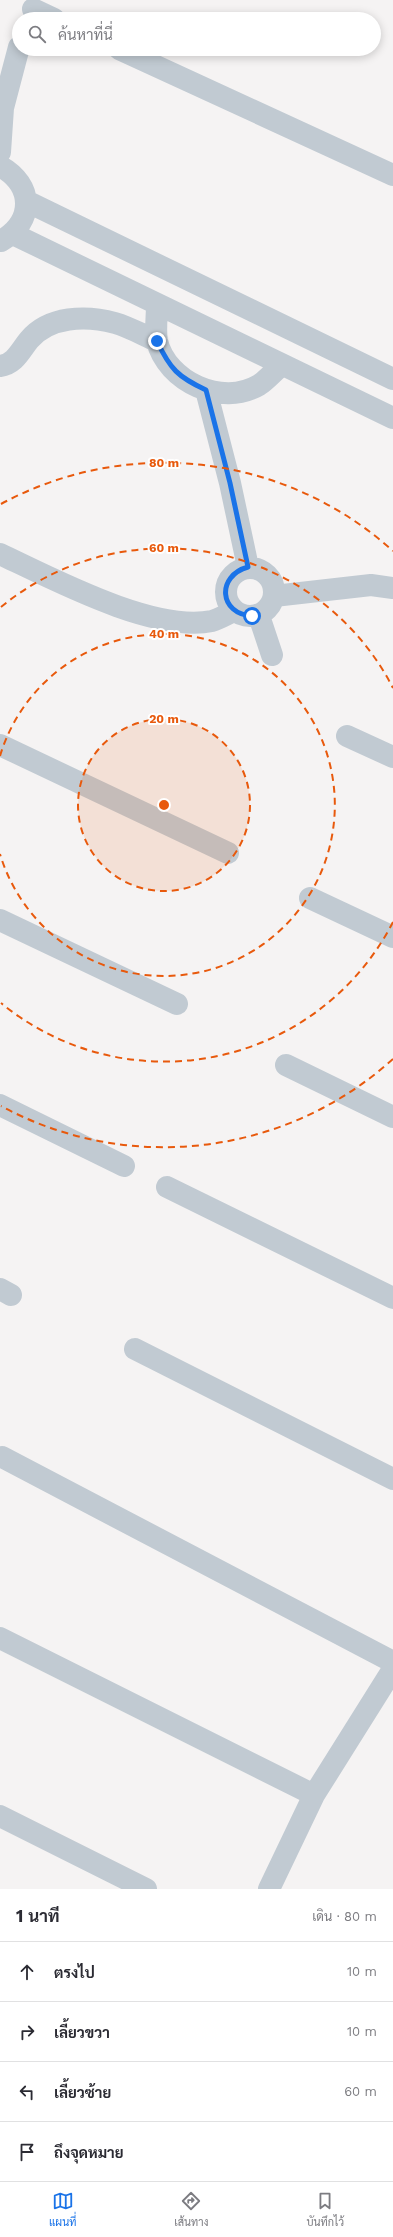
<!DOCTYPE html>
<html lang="th">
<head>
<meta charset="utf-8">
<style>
  body { margin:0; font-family:"Work Sans",Sarabun,sans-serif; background:#f2f2f3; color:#2b2b33 }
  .stop { position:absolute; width:12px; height:12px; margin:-9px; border:3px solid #1a73e8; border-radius:50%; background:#fff }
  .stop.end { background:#1a73e8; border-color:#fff; box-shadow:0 1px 4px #0008 }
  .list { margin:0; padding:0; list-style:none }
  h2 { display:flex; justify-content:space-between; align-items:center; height:52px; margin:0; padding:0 16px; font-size:17px }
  h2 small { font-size:13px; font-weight:400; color:#7c7c81 }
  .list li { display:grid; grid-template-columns:26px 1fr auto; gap:12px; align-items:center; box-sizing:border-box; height:60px; padding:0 16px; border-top:1px solid #e1e1e2 }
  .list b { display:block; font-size:15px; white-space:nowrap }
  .list em { font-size:13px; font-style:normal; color:#7c7c81 }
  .icon { flex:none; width:22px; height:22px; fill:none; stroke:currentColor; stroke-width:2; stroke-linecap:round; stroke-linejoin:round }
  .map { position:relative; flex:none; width:393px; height:1889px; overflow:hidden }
  .search { position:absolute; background:#fff; box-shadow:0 2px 10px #0003; left:12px; right:12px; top:12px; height:44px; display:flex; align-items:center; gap:10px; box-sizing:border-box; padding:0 14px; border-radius:22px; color:#7c7c81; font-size:15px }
  .sheet { height:292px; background:#fff }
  nav { display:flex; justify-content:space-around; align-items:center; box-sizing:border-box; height:56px; border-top:1px solid #e1e1e2; background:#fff; font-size:11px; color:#7c7c81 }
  nav a { display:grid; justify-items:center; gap:2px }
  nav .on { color:#1a73e8 }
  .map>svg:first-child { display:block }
</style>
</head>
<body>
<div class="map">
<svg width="393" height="1889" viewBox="0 0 393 1889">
  <rect width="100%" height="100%" fill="#f5f3f3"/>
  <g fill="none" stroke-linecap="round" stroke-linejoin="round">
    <path stroke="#c1cad2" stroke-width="22" d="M33,9L54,19
      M119,49L393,175
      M0,152L3,108L19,47
      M0,166C34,185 35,221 1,241
      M26,201L393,379
      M13,234L393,418
      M157,305C157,316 155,331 157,341C167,382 222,407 259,385C267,380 274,371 282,365
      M0,366C15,364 20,351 29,340C49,316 86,315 115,323C129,327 143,335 157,341
      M206,390L230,483L248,567
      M0,554C53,579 154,633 212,621C219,619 227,614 234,611
      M226 592a24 24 0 1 1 48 0a24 24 0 1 1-48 0Z
      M274,596L371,585L393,588
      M259,616L272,655
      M347,736L393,757
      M0,745L228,853
      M310,898L393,937
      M0,920L177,1004
      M286,1065L393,1117
      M0,1105L124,1166
      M167,1187L393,1298
      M0,1289L11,1295
      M135,1349L393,1479
      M2,1457L393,1662
      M0,1638L314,1795
      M0,1816L146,1889
      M269,1889L314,1795L393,1669"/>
  </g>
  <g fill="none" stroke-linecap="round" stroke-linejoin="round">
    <path stroke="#1a73e8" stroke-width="5" d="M157,341C170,369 178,377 206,390L230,483L248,567C216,576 219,614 252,616"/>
  </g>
  <circle cx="164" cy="805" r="86" fill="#e8590c" fill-opacity=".12"/>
  <g fill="none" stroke="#e8590c" stroke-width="2" stroke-dasharray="7 5">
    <circle cx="164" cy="805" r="86"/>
    <path d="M0 756A171 171 0 1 1 0 854"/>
    <path d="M393 922A257 257 0 0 1 1 1003M1 607A257 257 0 0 1 393 688"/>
    <path d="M393 1059A342 342 0 0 1 1 1106M1 504A342 342 0 0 1 393 551"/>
  </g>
  <circle cx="164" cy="805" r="6" fill="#e8590c" stroke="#fff" stroke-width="2"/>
  <g font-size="12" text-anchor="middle" font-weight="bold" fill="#e8590c" stroke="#fff" stroke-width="4" stroke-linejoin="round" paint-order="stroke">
    <text x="164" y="467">80 m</text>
    <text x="164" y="552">60 m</text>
    <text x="164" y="638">40 m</text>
    <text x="164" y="723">20 m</text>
  </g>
</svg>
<div class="stop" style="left:252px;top:616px"></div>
<div class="stop end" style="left:157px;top:341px"></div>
<div class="search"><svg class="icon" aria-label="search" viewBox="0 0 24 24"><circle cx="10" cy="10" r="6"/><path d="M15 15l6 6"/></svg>ค้นหาที่นี่</div>
</div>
<section class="sheet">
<h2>1 นาที<small>เดิน · 80 m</small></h2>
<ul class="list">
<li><svg class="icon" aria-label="ahead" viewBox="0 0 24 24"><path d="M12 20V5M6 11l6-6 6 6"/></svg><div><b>ตรงไป</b></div><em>10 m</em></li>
<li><svg class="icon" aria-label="right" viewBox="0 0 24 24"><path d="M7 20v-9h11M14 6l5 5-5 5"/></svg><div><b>เลี้ยวขวา</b></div><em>10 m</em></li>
<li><svg class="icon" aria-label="left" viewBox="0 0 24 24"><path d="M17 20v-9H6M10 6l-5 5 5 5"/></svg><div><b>เลี้ยวซ้าย</b></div><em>60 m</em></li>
<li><svg class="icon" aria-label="arrive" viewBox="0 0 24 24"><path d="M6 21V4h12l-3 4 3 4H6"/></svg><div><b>ถึงจุดหมาย</b></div></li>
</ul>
</section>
<nav>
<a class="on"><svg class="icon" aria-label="map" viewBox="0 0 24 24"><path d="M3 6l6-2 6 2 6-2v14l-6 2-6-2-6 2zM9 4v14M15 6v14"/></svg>แผนที่</a>
<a><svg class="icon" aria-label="directions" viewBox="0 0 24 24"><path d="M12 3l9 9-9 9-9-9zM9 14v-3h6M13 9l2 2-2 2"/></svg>เส้นทาง</a>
<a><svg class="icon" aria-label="saved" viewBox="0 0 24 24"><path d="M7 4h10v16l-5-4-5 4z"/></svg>บันทึกไว้</a>
</nav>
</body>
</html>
